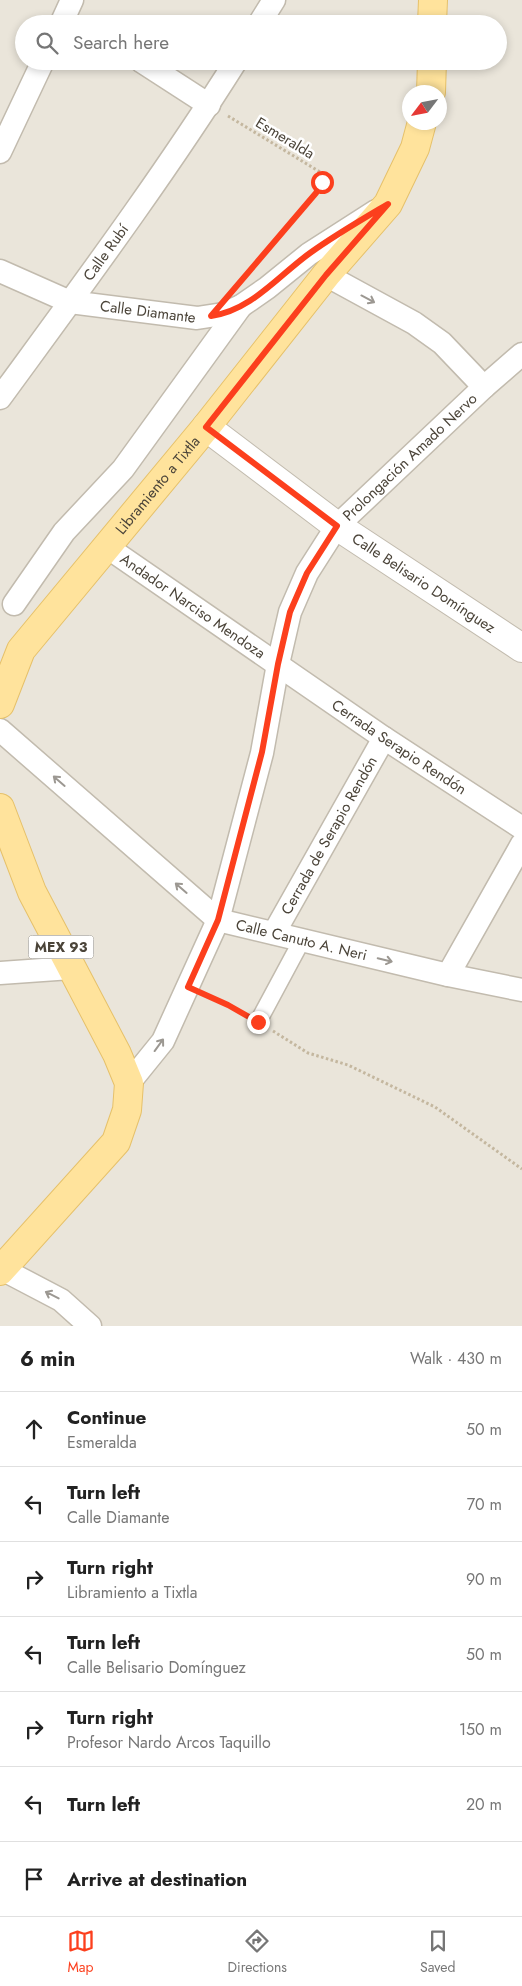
<!DOCTYPE html>
<html lang="en">
<head>
<meta charset="utf-8">
<style>
  body { margin:0; font-family:Jost,sans-serif; background:#f6f6f6; color:#222 }
  .compass { position:absolute; left:402px; top:85px; width:45px; height:45px; border-radius:50%; background:#fff; box-shadow:0 2px 8px #0003; rotate:238deg }
  .stop { position:absolute; width:15px; height:15px; margin:-11px; border:4px solid #fc3f1d; border-radius:50%; background:#fff }
  .stop.end { background:#fc3f1d; border-color:#fff; box-shadow:0 1px 5px #0008 }
  .list { margin:0; padding:0; list-style:none }
  h2 { display:flex; justify-content:space-between; align-items:center; height:65px; margin:0; padding:0 20px; font-size:21px }
  h2 small { font-size:16px; font-weight:400; color:#767676 }
  .list li { display:grid; grid-template-columns:32px 1fr auto; gap:15px; align-items:center; box-sizing:border-box; height:75px; padding:0 20px; border-top:1px solid #e0e0e0 }
  .list b { display:block; font-size:19px; white-space:nowrap }
  .list p { margin:0; font-size:16px; white-space:nowrap; color:#767676 }
  .list em { font-size:16px; font-style:normal; color:#767676 }
  .icon { flex:none; width:28px; height:28px; fill:none; stroke:currentColor; stroke-width:2; stroke-linecap:round; stroke-linejoin:round }
  .map { position:relative; flex:none; width:522px; height:1326px; overflow:hidden }
  .search { position:absolute; background:#fff; box-shadow:0 2px 8px #0003; left:15px; right:15px; top:15px; height:55px; display:flex; align-items:center; gap:12px; box-sizing:border-box; padding:0 18px; border-radius:28px; color:#767676; font-size:19px }
  .sheet { height:590px; background:#fff }
  nav { display:flex; justify-content:space-around; align-items:center; box-sizing:border-box; height:70px; border-top:1px solid #e0e0e0; background:#fff; font-size:14px; color:#767676 }
  nav a { display:grid; justify-items:center; gap:2px }
  nav .on { color:#fc3f1d }
  .map>svg:first-child { display:block }
</style>
</head>
<body>
<div class="map">
<svg width="522" height="1326" viewBox="0 0 522 1326">
  <rect width="100%" height="100%" fill="#f6f3ec"/>
  <path fill="#eae5da" fill-rule="evenodd" d="M0,0H522V1326H0ZM24,24H498V61H24ZM410,92H440V122H410Z"/>
  <g fill="none" stroke-linecap="round" stroke-linejoin="round">
    <g stroke="#c2bbae" stroke-width="19">
      <path id="pedestrian" d="M258,1022L302,940"/>
    </g>
    <g stroke="#c2bbae" stroke-width="25">
      <g id="minor">
        <path d="M61,24L72,0"/>
        <path d="M259,24L274,0"/>
        <path d="M141,61L209,105"/>
        <path d="M0,152L43,61"/>
        <path id="s1" d="M0,271L70,302L197,318L223,314L241,306L267,288L309,254L376,211"/>
        <path d="M326,275L414,323L442,343L484,387"/>
        <path id="s2" d="M0,398C81,287 163,177 236,61"/>
        <path id="s3" d="M107,547L384,738L522,828"/>
        <path d="M14,604L64,532L123,469L241,306"/>
        <path id="s4" d="M0,730L218,920L448,975L522,990"/>
        <path id="s5" d="M274,933L384,738"/>
        <path d="M0,973L71,968"/>
        <path d="M448,975L522,844"/>
        <path id="s6" d="M129,1083L163,1041L218,920L262,753L278,664L290,612L307,573L337,526L484,387L522,354"/>
        <path d="M0,1268L61,1300L90,1326"/>
      </g>
    </g>
    <g stroke="#c2bbae" stroke-width="30">
      <g id="tertiary">
        <path id="s7" d="M206,427L337,526L522,648"/>
      </g>
    </g>
    <g stroke="#e6c16a" stroke-width="30">
      <g id="primary">
        <path d="M432,24L433,0"/>
        <path d="M431,92L432,61"/>
        <path id="s8" d="M0,704L21,650L206,427L326,275L388,204L415,148L422,122"/>
        <path d="M0,808L32,892L117,1054L129,1083L127,1110L116,1142L0,1271"/>
      </g>
    </g>
    <path stroke="#c4b79f" stroke-width="3" stroke-dasharray="2.5 2.5" stroke-linecap="butt" d="M228,116L320,172L322,182L316,193L247,274
      M207,995L242,1013
      M273,1031L308,1053L348,1065L435,1107L522,1169"/>
    <use href="#pedestrian" stroke="#fff" stroke-width="16"/>
    <use href="#minor" stroke="#fff" stroke-width="22"/>
    <use href="#tertiary" stroke="#fff" stroke-width="28"/>
    <use href="#primary" stroke="#ffe39c" stroke-width="28"/>
  </g>
  <defs><path id="oneway-shaft" d="M-6 0H5M1.5-3L5.5 0L1.5 3" fill="none" stroke-width="1.6" stroke-linecap="round" stroke-linejoin="round" transform="scale(1.25)"/></defs>
  <g stroke="#9c9892">
    <use href="#oneway-shaft" transform="translate(368 299) rotate(28)"/>
    <use href="#oneway-shaft" transform="translate(59 781) rotate(-139)"/>
    <use href="#oneway-shaft" transform="translate(181 888) rotate(-139)"/>
    <use href="#oneway-shaft" transform="translate(385 960) rotate(13)"/>
    <use href="#oneway-shaft" transform="translate(159 1045) rotate(-54)"/>
    <use href="#oneway-shaft" transform="translate(52 1295) rotate(-153)"/>
  </g>
  <g fill="none" stroke-linecap="round" stroke-linejoin="round">
    <path stroke="#fc3f1d" stroke-width="6" d="M258,1022L228,1005L188,987L218,920L262,752L278,664L290,612L307,573L337,526L206,427L326,275L388,204C361,220 335,235 310,253C279,275 251,311 211,316L316,193L322,182"/>
  </g>
  <g text-anchor="middle" dominant-baseline="central" stroke-width="5" stroke-linejoin="round" paint-order="stroke">
    <rect fill="#fff" stroke="#817c74" stroke-width="1" x="28.5" y="935.5" width="65" height="23" rx="4"/>
    <g font-size="14" font-weight="bold" fill="#4b4439">
      <text x="61" y="947">MEX 93</text>
    </g>
    <g font-size="15" fill="#4b4439" stroke="#fff">
      <text transform="translate(285 138) rotate(31)">Esmeralda</text>
      <text stroke="none"><textPath href="#s2" startOffset="180">Calle Rubí</textPath></text>
      <text stroke="none"><textPath href="#s1" startOffset="155">Calle Diamante</textPath></text>
      <text stroke="none"><textPath href="#s6" startOffset="702">Prolongación Amado Nervo</textPath></text>
      <text stroke="none"><textPath href="#s8" startOffset="272">Libramiento a Tixtla</textPath></text>
      <text stroke="none"><textPath href="#s7" startOffset="268">Calle Belisario Domínguez</textPath></text>
      <text stroke="none"><textPath href="#s3" startOffset="104">Andador Narciso Mendoza</textPath></text>
      <text stroke="none"><textPath href="#s3" startOffset="354">Cerrada Serapio Rendón</textPath></text>
      <text stroke="none"><textPath href="#s5" startOffset="112">Cerrada de Serapio Rendón</textPath></text>
      <text stroke="none"><textPath href="#s4" startOffset="375">Calle Canuto A. Neri</textPath></text>
    </g>
  </g>
</svg>
<svg class="compass" viewBox="-18 -18 36 36"><path d="M0-13l5 13h-10z" fill="#e53935"/><path d="M0 13l5-13h-10z" fill="#767676"/></svg>
<div class="stop" style="left:322px;top:182px"></div>
<div class="stop end" style="left:258px;top:1022px"></div>
<div class="search"><svg class="icon" aria-label="search" viewBox="0 0 24 24"><circle cx="10" cy="10" r="6"/><path d="M15 15l6 6"/></svg>Search here</div>
</div>
<section class="sheet">
<h2>6 min<small>Walk · 430 m</small></h2>
<ul class="list">
<li><svg class="icon" aria-label="ahead" viewBox="0 0 24 24"><path d="M12 20V5M6 11l6-6 6 6"/></svg><div><b>Continue</b><p>Esmeralda</p></div><em>50 m</em></li>
<li><svg class="icon" aria-label="left" viewBox="0 0 24 24"><path d="M17 20v-9H6M10 6l-5 5 5 5"/></svg><div><b>Turn left</b><p>Calle Diamante</p></div><em>70 m</em></li>
<li><svg class="icon" aria-label="right" viewBox="0 0 24 24"><path d="M7 20v-9h11M14 6l5 5-5 5"/></svg><div><b>Turn right</b><p>Libramiento a Tixtla</p></div><em>90 m</em></li>
<li><svg class="icon" aria-label="left" viewBox="0 0 24 24"><path d="M17 20v-9H6M10 6l-5 5 5 5"/></svg><div><b>Turn left</b><p>Calle Belisario Domínguez</p></div><em>50 m</em></li>
<li><svg class="icon" aria-label="right" viewBox="0 0 24 24"><path d="M7 20v-9h11M14 6l5 5-5 5"/></svg><div><b>Turn right</b><p>Profesor Nardo Arcos Taquillo</p></div><em>150 m</em></li>
<li><svg class="icon" aria-label="left" viewBox="0 0 24 24"><path d="M17 20v-9H6M10 6l-5 5 5 5"/></svg><div><b>Turn left</b></div><em>20 m</em></li>
<li><svg class="icon" aria-label="arrive" viewBox="0 0 24 24"><path d="M6 21V4h12l-3 4 3 4H6"/></svg><div><b>Arrive at destination</b></div></li>
</ul>
</section>
<nav>
<a class="on"><svg class="icon" aria-label="map" viewBox="0 0 24 24"><path d="M3 6l6-2 6 2 6-2v14l-6 2-6-2-6 2zM9 4v14M15 6v14"/></svg>Map</a>
<a><svg class="icon" aria-label="directions" viewBox="0 0 24 24"><path d="M12 3l9 9-9 9-9-9zM9 14v-3h6M13 9l2 2-2 2"/></svg>Directions</a>
<a><svg class="icon" aria-label="saved" viewBox="0 0 24 24"><path d="M7 4h10v16l-5-4-5 4z"/></svg>Saved</a>
</nav>
</body>
</html>
